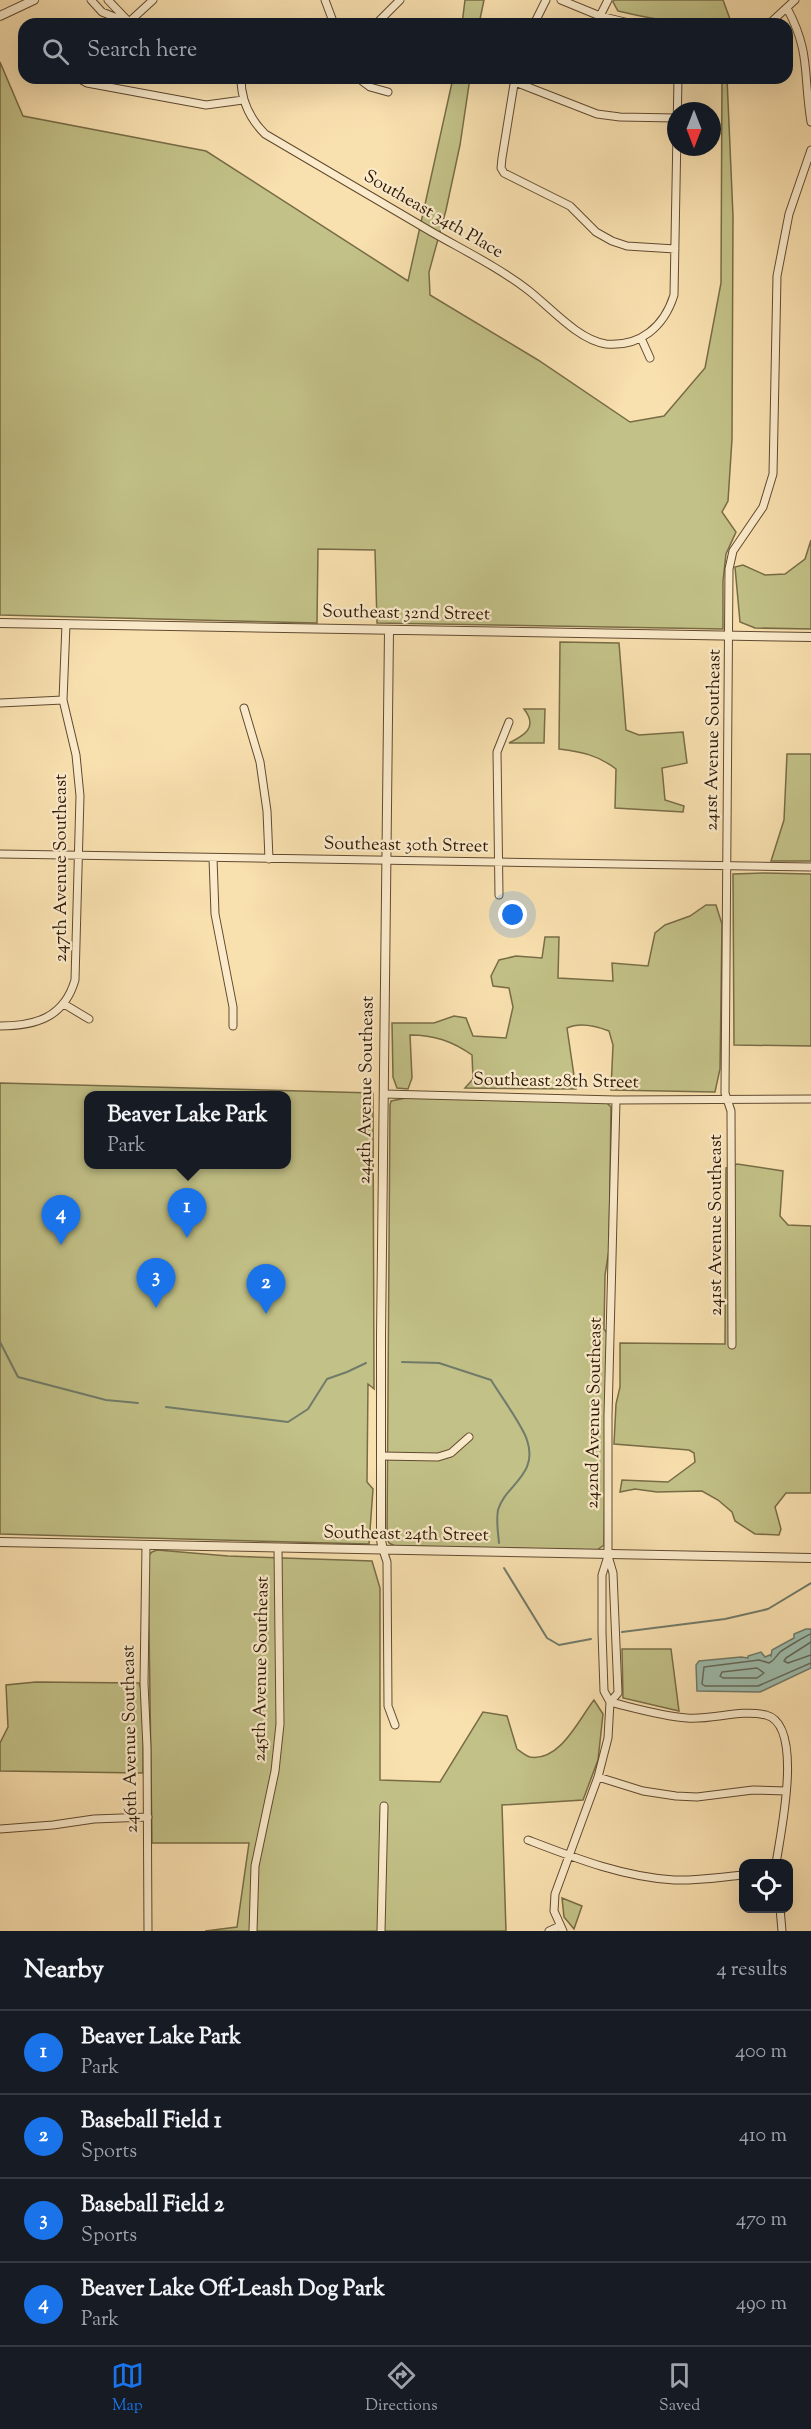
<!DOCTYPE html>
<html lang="en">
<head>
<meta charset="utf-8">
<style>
  body { margin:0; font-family:"Sorts Mill Goudy",serif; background:#20242c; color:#f1f3f6 }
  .controls { position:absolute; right:18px; bottom:18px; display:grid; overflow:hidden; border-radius:12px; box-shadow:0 6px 24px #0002 }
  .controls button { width:54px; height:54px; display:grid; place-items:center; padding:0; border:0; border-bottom:2px solid #363941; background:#171b24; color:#f1f3f6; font:30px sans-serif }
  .compass { position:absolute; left:667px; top:102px; width:54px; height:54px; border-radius:50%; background:#171b24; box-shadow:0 6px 24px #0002; rotate:180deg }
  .you { position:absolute; left:513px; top:915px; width:21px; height:21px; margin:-15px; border:4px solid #fff; border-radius:50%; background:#1a73e8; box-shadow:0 0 0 9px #1a73e833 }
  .badge { display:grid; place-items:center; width:39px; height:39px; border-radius:50%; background:#1a73e8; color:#fff; font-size:20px; font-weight:700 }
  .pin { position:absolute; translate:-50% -50px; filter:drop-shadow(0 2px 3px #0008) }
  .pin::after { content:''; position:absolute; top:32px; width:21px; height:18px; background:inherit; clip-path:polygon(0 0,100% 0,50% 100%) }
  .popup { position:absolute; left:84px; top:1091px; width:207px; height:78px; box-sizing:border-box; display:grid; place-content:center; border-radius:12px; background:#171b24; filter:drop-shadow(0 2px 4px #0005); font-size:20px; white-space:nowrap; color:#9ea1a6 }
  .popup b { font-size:22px; color:#f1f3f6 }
  .popup::after { content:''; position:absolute; left:50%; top:100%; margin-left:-12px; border:12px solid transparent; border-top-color:#171b24 }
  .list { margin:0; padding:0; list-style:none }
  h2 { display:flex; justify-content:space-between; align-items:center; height:78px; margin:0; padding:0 24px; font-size:26px }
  h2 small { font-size:20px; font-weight:400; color:#9ea1a6 }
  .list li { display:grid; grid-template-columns:39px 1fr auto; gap:18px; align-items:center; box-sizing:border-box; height:84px; padding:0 24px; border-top:2px solid #363941 }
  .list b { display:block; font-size:22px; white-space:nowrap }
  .list p { margin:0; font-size:20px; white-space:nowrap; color:#9ea1a6 }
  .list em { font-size:20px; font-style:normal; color:#9ea1a6 }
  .icon { flex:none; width:33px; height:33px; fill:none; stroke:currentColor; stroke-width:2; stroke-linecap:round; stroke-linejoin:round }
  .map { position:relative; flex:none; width:811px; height:1931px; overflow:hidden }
  .search { position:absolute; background:#171b24; box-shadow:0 6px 24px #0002; left:18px; right:18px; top:18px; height:66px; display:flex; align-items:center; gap:15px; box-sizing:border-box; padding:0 21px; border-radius:18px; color:#9ea1a6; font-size:22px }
  .sheet { height:414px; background:#171b24 }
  nav { display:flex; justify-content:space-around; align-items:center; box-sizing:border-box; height:84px; border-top:2px solid #363941; background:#171b24; font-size:16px; color:#9ea1a6 }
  nav a { display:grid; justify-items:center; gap:3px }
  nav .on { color:#1a73e8 }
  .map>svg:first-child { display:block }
</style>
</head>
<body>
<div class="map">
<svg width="811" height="1931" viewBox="0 0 811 1931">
  <rect width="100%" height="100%" fill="#f9e0af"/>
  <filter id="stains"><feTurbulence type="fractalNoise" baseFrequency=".00333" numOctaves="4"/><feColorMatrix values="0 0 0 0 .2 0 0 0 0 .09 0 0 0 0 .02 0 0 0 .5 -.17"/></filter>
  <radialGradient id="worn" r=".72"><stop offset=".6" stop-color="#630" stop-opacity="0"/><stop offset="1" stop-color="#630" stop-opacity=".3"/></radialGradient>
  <path fill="#c2c187" stroke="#786c46" stroke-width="1.5" fill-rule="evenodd" d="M465,0H484L479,24H462Z
    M614,0H723L730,19L746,21C713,32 653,19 618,11L613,2Z
    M0,62L23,116L206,151L408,281L453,78H470L460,145L446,210L429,272L430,295L538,360L630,422L664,416L705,368L721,283L722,78H727L733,216L732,439L728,501L722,512L736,532L726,554L723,581V629L377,623L375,550L318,549L317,623L0,615Z
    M811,540V629L755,628L740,622L735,567L743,565L765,575L785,574L805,559Z
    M560,642L619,643L626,730L639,735L683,732L687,763L662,768L665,800L684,806L683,812L615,808L616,769C598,755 582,752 559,749Z
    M524,709H545L544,743H509C523,736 539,728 524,709Z
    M787,754H811V861H771L784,820Z
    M765,873L811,874V1046L734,1045L733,874Z
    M706,905H716L722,924L720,1069L715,1092L611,1090L613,1045L609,1031C596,1026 580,1022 567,1028L576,1089L465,1088L473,1079L472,1055C452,1041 434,1035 410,1035L412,1078L408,1089L397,1088L393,1077L392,1023H434L454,1016L466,1018L473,1036L506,1038L513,1007L509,988L493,986L491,976L499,960L516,956L542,958L545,937H559L558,978L613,981L612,963L648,966L655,933L665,925L690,916Z
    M0,1083L373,1093L374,1389L368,1384L367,1482L373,1489L369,1544L0,1534ZM88,1096H286V1164H88Z
    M406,1098L605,1101L611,1107L609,1250L605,1275L604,1329L607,1333L604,1545L597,1550L395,1546L389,1543L387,1538L390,1105L391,1101Z
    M737,1164L783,1171L780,1216L788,1225L811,1226V1493H786L775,1507L781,1529L779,1535L755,1534L735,1521L732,1512L718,1500L702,1491L657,1492L635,1489L620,1492L622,1480L668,1482L695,1462L694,1453L689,1450L614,1444L616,1404L620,1387V1343L725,1344L726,1168Z
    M157,1550L228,1556L372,1561L380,1588V1780L440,1782L483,1712L507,1716L517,1749C521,1752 526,1756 530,1757C560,1762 579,1719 594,1700L603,1714L598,1760L583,1800L502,1805L506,1931H205L237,1927L249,1843H152L148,1556L152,1552Z
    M622,1649H671L679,1711L623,1698Z
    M36,1682L139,1683L144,1697L143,1773L0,1771V1743L8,1727L6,1685Z
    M562,1898L582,1906L574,1929L564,1917Z"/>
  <path fill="#9ebdae" stroke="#717b6a" stroke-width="1.5" d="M806,1629H811V1668L760,1692L697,1691L696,1665L699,1661L741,1657L748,1658V1656L761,1652L765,1657L770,1655L771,1656L772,1650L794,1638V1634Z"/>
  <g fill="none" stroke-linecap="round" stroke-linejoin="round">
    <path stroke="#666a5a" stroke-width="1.5" d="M811,1634C807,1635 784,1649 780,1652C776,1656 775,1660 769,1663L759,1660L704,1667L702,1684L705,1686H758L811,1663
      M811,1642L786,1658L784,1661L788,1663L811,1655
      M757,1668L764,1673L757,1678H723L720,1676L722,1672Z"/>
    <path stroke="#717b6a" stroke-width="2" d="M0,1342L18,1377L106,1400L138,1403
      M402,1362L439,1363L491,1380C500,1395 523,1426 527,1440C539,1475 505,1485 498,1510C496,1521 498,1532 499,1543
      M166,1407L288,1422L308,1409L327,1379L347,1372L366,1363
      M504,1568L547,1638L559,1645L591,1639
      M622,1632L725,1619L768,1609L811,1583"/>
    <g stroke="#614a30" stroke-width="9">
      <path id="minor" d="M91,0L102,12L132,24
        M108,0L128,21
        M325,0L334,24
        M561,0L600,16L633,24
        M787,8C811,53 803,73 811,122
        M600,16L608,0
        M129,22L153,0
        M376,24L400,0
        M534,24L546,0
        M769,24L795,0
        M78,78L87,83L206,105L243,100
        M241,78C241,100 249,118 265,134C320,166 375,199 430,231C463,250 498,267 528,290C550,307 578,340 606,344C640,347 664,327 674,295L678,78
        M358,78L370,87L388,92
        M515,78L502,158L501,168L504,173L570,206L596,232L612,241L627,246L675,249
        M515,82L597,114L620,117L676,118
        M641,338L650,358
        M0,703L63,700
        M244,708L260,762L267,811L269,859
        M0,854L811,867
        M213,858L215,914L233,1007V1026
        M499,895L497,752L509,722
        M64,1004L89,1019
        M0,1026C35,1026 64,1018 75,980L80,796L76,755L63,700L66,624
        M384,1094L616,1100L811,1099
        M732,1345L731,1111L725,1093L729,569L733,551L763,507L773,474L777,276L789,214L811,150
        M381,1456L438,1457L451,1453L469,1437
        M146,1546L144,1683L147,1748L148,1931
        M383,1550L387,1562L388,1706L395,1725
        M610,1702L618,1693L613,1573L608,1556V1416L616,1100
        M610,1702C635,1708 661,1716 687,1718C713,1720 740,1709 766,1715C805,1725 780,1835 776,1864
        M598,1777L643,1791L676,1796L697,1797L753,1790L786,1791
        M0,1829L53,1825L94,1819L148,1817
        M528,1840C575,1858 623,1877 674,1880C697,1881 721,1877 744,1875
        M780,1908L782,1931
        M253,1931L255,1866L275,1771L280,1724L278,1549
        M381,1931L384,1806
        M549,1931L560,1926
        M563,1931L554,1911L555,1894L598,1777L608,1738L610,1702L604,1691L602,1632V1575L608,1556"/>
    </g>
    <g stroke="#614a30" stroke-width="10">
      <path id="tertiary" d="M0,16L34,0
        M0,623L811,637
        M0,1542L811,1558
        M383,1550L381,1540V1336L389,630"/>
    </g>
    <use href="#minor" stroke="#fbebcb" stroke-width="7"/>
    <use href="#tertiary" stroke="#fbebcb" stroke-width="8"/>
  </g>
  <g text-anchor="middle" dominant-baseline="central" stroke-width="4.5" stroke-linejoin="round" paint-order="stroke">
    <g font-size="18" fill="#2e1805" stroke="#fbebcb">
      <text transform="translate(433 215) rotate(30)">Southeast 34th Place</text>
      <text transform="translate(406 614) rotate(1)">Southeast 32nd Street</text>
      <text transform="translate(714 740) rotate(-89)">241st Avenue Southeast</text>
      <text transform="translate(406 846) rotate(1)">Southeast 30th Street</text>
      <text transform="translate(62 868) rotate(-90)">247th Avenue Southeast</text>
      <text transform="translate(556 1082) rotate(1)">Southeast 28th Street</text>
      <text transform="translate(367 1090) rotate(-89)">244th Avenue Southeast</text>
      <text transform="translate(717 1225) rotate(-90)">241st Avenue Southeast</text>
      <text transform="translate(595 1413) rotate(-89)">242nd Avenue Southeast</text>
      <text transform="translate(406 1535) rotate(1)">Southeast 24th Street</text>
      <text transform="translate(262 1669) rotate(-89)">245th Avenue Southeast</text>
      <text transform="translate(131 1739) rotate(-91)">246th Avenue Southeast</text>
    </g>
  </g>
  <rect width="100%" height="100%" filter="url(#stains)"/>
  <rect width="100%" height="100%" fill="url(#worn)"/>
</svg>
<div class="controls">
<button><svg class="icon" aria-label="locate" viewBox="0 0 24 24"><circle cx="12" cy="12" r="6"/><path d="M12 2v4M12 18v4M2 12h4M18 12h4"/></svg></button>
</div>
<svg class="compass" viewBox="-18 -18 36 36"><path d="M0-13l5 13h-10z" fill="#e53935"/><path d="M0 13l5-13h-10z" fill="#9ea1a6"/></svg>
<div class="you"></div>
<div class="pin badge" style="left:187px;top:1238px">1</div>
<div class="popup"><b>Beaver Lake Park</b>Park</div>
<div class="pin badge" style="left:266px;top:1314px">2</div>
<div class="pin badge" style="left:156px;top:1308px">3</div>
<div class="pin badge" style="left:61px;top:1245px">4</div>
<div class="search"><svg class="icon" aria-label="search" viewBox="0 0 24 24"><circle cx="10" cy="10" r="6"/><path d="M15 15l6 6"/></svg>Search here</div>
</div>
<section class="sheet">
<h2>Nearby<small>4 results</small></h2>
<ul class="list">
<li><span class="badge">1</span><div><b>Beaver Lake Park</b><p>Park</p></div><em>400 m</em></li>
<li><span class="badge">2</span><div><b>Baseball Field 1</b><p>Sports</p></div><em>410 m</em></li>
<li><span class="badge">3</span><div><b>Baseball Field 2</b><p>Sports</p></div><em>470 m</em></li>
<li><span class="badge">4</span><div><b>Beaver Lake Off-Leash Dog Park</b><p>Park</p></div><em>490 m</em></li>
</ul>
</section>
<nav>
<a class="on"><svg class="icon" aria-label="map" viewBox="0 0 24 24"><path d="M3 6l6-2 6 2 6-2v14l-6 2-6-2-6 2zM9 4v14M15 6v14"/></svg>Map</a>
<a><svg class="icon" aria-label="directions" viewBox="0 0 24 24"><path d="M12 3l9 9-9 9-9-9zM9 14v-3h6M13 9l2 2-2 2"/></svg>Directions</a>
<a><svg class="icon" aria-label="saved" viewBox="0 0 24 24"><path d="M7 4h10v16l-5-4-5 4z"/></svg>Saved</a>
</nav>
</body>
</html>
